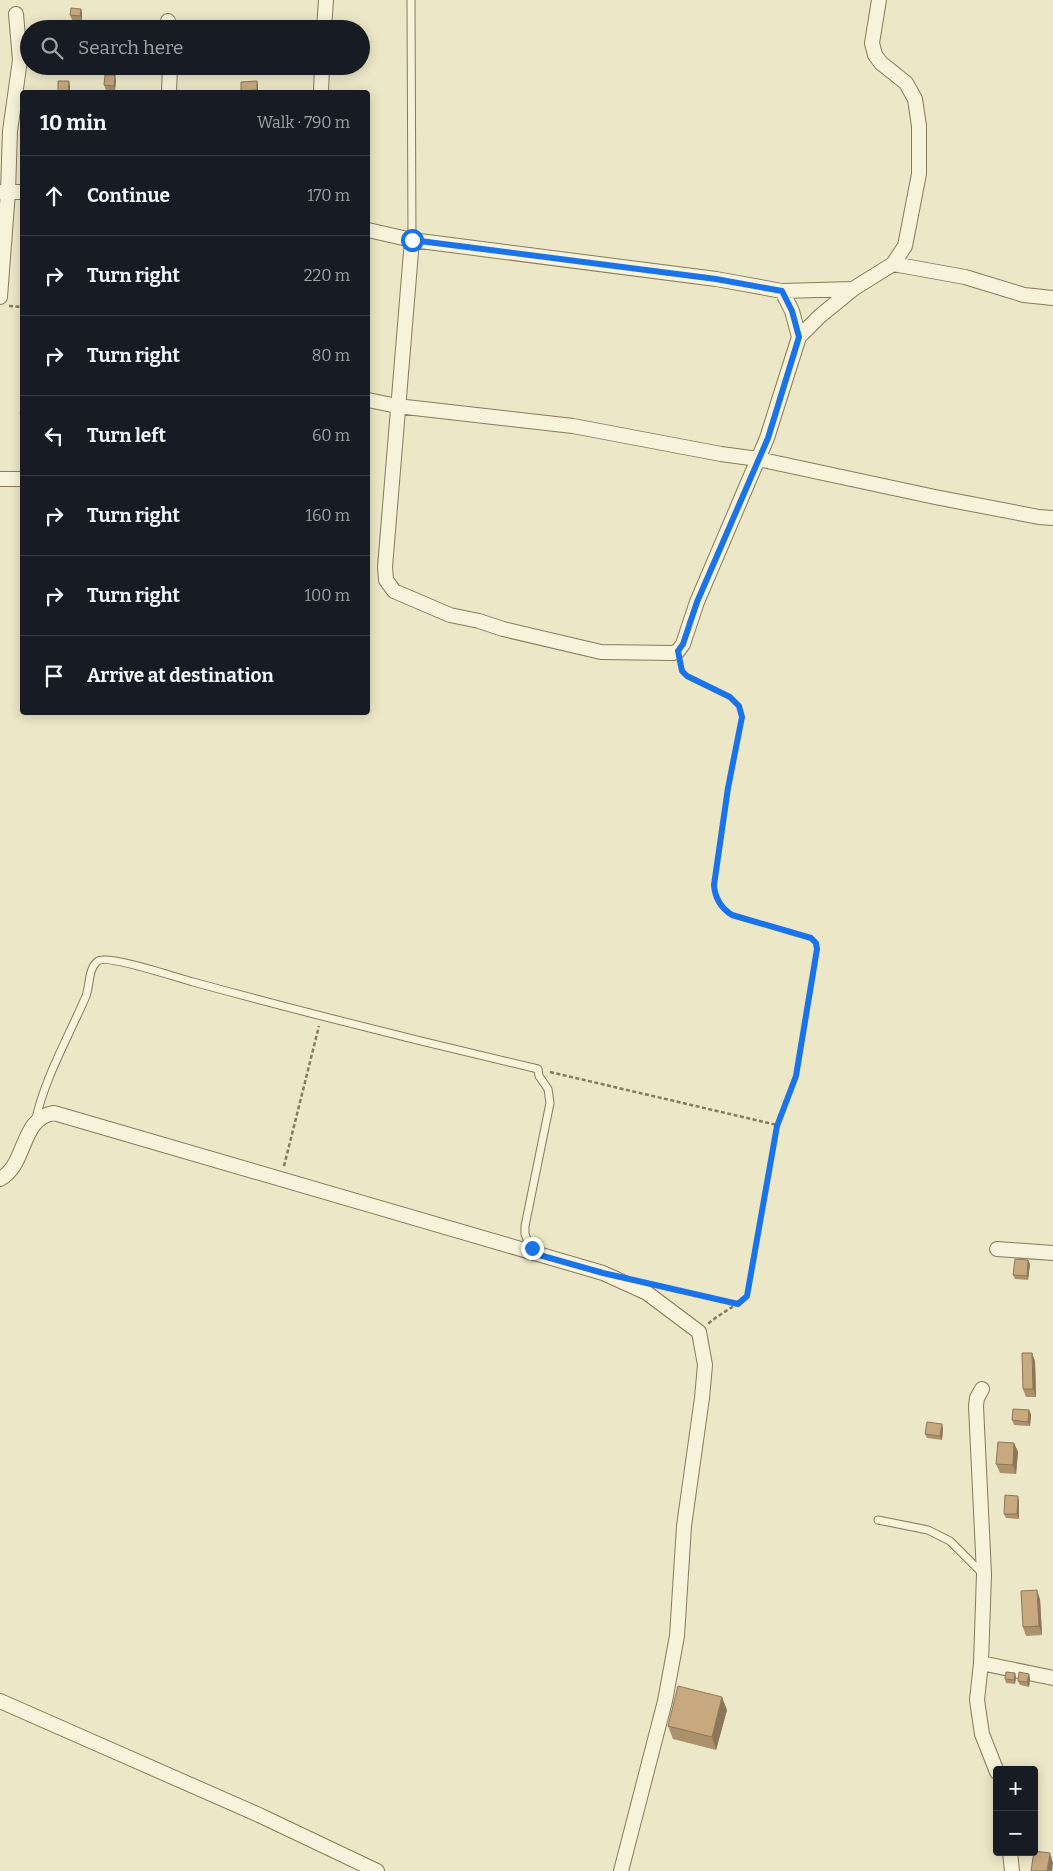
<!DOCTYPE html>
<html lang="en">
<head>
<meta charset="utf-8">
<style>
  body { margin:0; font-family:Bitter,serif; background:#242831; color:#f1f3f6 }
  .controls { position:absolute; right:15px; bottom:15px; display:grid; overflow:hidden; border-radius:5px; box-shadow:0 2px 12px #0003 }
  .controls button { width:45px; height:45px; display:grid; place-items:center; padding:0; border:0; border-bottom:1px solid #363941; background:#171b24; color:#f1f3f6; font:25px sans-serif }
  .stop { position:absolute; width:15px; height:15px; margin:-11px; border:4px solid #1a73e8; border-radius:50%; background:#fff }
  .stop.end { background:#1a73e8; border-color:#fff; box-shadow:0 1px 5px #0008 }
  .list { margin:0; padding:0; list-style:none }
  h2 { display:flex; justify-content:space-between; align-items:center; height:65px; margin:0; padding:0 20px; font-size:21px }
  h2 small { font-size:16px; font-weight:400; color:#9ea1a6 }
  .list li { display:grid; grid-template-columns:32px 1fr auto; gap:15px; align-items:center; box-sizing:border-box; height:80px; padding:0 20px; border-top:1px solid #363941 }
  .list b { display:block; font-size:19px; white-space:nowrap }
  .list em { font-size:16px; font-style:normal; color:#9ea1a6 }
  .icon { flex:none; width:28px; height:28px; fill:none; stroke:currentColor; stroke-width:2; stroke-linecap:round; stroke-linejoin:round }
  .map { position:relative; flex:none; width:1053px; height:1871px; overflow:hidden }
  .search { position:absolute; background:#171b24; box-shadow:0 2px 12px #0003; left:20px; top:20px; width:350px; height:55px; display:flex; align-items:center; gap:12px; box-sizing:border-box; padding:0 18px; border-radius:28px; color:#9ea1a6; font-size:19px }
  .panel { position:absolute; background:#171b24; box-shadow:0 2px 12px #0003; left:20px; top:90px; width:350px; height:625px; border-radius:5px }
  .map>svg:first-child { display:block }
</style>
</head>
<body>
<div class="map">
<svg width="1053" height="1871" viewBox="0 0 1053 1871">
  <rect width="100%" height="100%" fill="#ece7c7"/>
  <g fill="none" stroke-linecap="round" stroke-linejoin="round">
    <g stroke="#877a5d" stroke-width="9">
      <path id="lane" d="M411,0L412,240
        M35,1122C45,1077 68,1038 86,996C90,986 88,968 98,961C107,954 178,978 193,982C307,1013 422,1042 538,1069L539,1076L548,1089L550,1103L525,1226V1234L532,1252
        M878,1520L928,1530L950,1541L983,1574"/>
    </g>
    <g stroke="#877a5d" stroke-width="16">
      <path id="street" d="M168,21L169,29
        M324,29L326,0
        M169,92L170,66
        M321,92L322,66
        M0,192H22
        M368,230L412,240L716,279L782,291L792,311L799,337L767,438L697,602L683,644L678,651L673,653L601,652L503,629L479,621L450,615L394,591L386,580L385,567L412,240
        M893,264L965,277L1024,295L1053,298
        M782,291L853,289
        M0,297L8,192L10,131L20,60L16,14
        M799,337L820,316L853,289L893,264L905,246L919,174V126L915,99L906,83L881,63L875,55L872,43L879,0
        M368,400L397,406L573,426L721,454L758,459L935,497L1039,517L1053,518
        M0,479H22
        M0,1179C27,1165 20,1118 54,1113L603,1273L647,1293L699,1332L705,1365L702,1398L684,1526L677,1636L665,1701L621,1871
        M997,1249L1053,1253
        M982,1389L977,1398L976,1406L984,1574L981,1663L977,1700L982,1734L997,1772
        M981,1663L1053,1678
        M0,1701L259,1815L377,1871
        M1010,1852L1012,1871"/>
    </g>
    <path stroke="#877a5d" stroke-width="2.5" stroke-dasharray="4 2.5" stroke-linecap="butt" d="M9,306L22,307
      M681,664L682,671L687,676L730,697L739,706L742,717L728,788L714,885C716,898 721,908 732,915L811,938L816,943L817,949L796,1076L777,1125L747,1296C735,1307 720,1313 708,1324
      M550,1072L777,1125
      M284,1166L319,1026
      M663,1287L738,1304"/>
    <use href="#lane" stroke="#f7f3da" stroke-width="7"/>
    <use href="#street" stroke="#f7f3da" stroke-width="14"/>
  </g>
  <path fill="#ac916d" d="M81,9L82,13V20H72L70,15Z
    M116,80L115,90H106L104,85Z
    M258,86V92H242L241,91Z
    M1030,1264L1028,1280L1015,1279L1013,1275Z
    M1035,1361L1036,1397H1026L1023,1389Z
    M1029,1410L1031,1415L1030,1426L1014,1425L1012,1420Z
    M943,1428L942,1440L927,1438L925,1434Z
    M1014,1443L1018,1452L1016,1474L1000,1473L996,1464Z
    M1019,1501V1519L1006,1518L1004,1514Z
    M1040,1599L1042,1635L1026,1636L1023,1627Z
    M1016,1677L1015,1684L1006,1683L1005,1679Z
    M1030,1678L1029,1687L1020,1685L1018,1681Z
    M727,1710L716,1750L673,1739L668,1726Z"/>
  <path fill="#8c7659" d="M81,9L82,13V20L80,16Z
    M115,75L116,80L115,90L114,86Z
    M69,81L70,86V92H68Z
    M257,81L258,86V92L257,90Z
    M1028,1260L1030,1264L1028,1280L1027,1276Z
    M1032,1353L1035,1361L1036,1397L1033,1389Z
    M1029,1410L1031,1415L1030,1426L1028,1422Z
    M942,1424L943,1428L942,1440L940,1436Z
    M1014,1443L1018,1452L1016,1474L1013,1465Z
    M1018,1496L1019,1501V1519L1017,1514Z
    M1037,1590L1040,1599L1042,1635L1039,1626Z
    M1015,1673L1016,1677L1015,1684L1014,1680Z
    M1029,1674L1030,1678L1029,1687L1027,1682Z
    M722,1697L727,1710L716,1750L712,1737Z
    M1050,1853L1053,1863L1052,1871H1047Z"/>
  <path fill="#c8a97f" stroke="#8c7659" d="M71,8L81,9L80,16L70,15Z
    M199,26H212V29H199Z
    M214,27L229,29H213Z
    M105,75H115L114,86L104,85Z
    M58,81H69L68,92H58Z
    M257,81V90L241,91V82Z
    M22,404V415L20,414Z
    M1015,1259L1028,1260L1027,1276L1013,1275Z
    M1022,1353H1032L1033,1389H1023Z
    M1013,1409L1029,1410L1028,1422L1012,1420Z
    M927,1422L942,1424L940,1436L925,1434Z
    M998,1442L1014,1443L1013,1465L996,1464Z
    M1005,1495L1018,1496L1017,1514H1004Z
    M1037,1590L1039,1626L1023,1627L1021,1591Z
    M1006,1672L1015,1673L1014,1680L1005,1679Z
    M1019,1672L1029,1674L1027,1682L1018,1681Z
    M678,1686L722,1697L712,1737L668,1726Z
    M1034,1851L1050,1853L1047,1871H1031Z"/>
  <g fill="none" stroke-linecap="round" stroke-linejoin="round">
    <path stroke="#1a73e8" stroke-width="6" d="M412,240L716,279L782,291L792,311L799,337L768,438L697,602L683,644L678,651L682,671L687,676L730,697L739,706L742,717L728,788L714,885C715,899 721,908 732,915L811,938L816,943L817,949L796,1076L777,1126L747,1296L738,1304L603,1273L532,1253V1248"/>
  </g>
</svg>
<div class="controls">
<button>+</button>
<button>−</button>
</div>
<div class="stop" style="left:412px;top:240px"></div>
<div class="stop end" style="left:532px;top:1248px"></div>
<div class="search"><svg class="icon" aria-label="search" viewBox="0 0 24 24"><circle cx="10" cy="10" r="6"/><path d="M15 15l6 6"/></svg>Search here</div>
<section class="panel">
<h2>10 min<small>Walk · 790 m</small></h2>
<ul class="list">
<li><svg class="icon" aria-label="ahead" viewBox="0 0 24 24"><path d="M12 20V5M6 11l6-6 6 6"/></svg><div><b>Continue</b></div><em>170 m</em></li>
<li><svg class="icon" aria-label="right" viewBox="0 0 24 24"><path d="M7 20v-9h11M14 6l5 5-5 5"/></svg><div><b>Turn right</b></div><em>220 m</em></li>
<li><svg class="icon" aria-label="right" viewBox="0 0 24 24"><path d="M7 20v-9h11M14 6l5 5-5 5"/></svg><div><b>Turn right</b></div><em>80 m</em></li>
<li><svg class="icon" aria-label="left" viewBox="0 0 24 24"><path d="M17 20v-9H6M10 6l-5 5 5 5"/></svg><div><b>Turn left</b></div><em>60 m</em></li>
<li><svg class="icon" aria-label="right" viewBox="0 0 24 24"><path d="M7 20v-9h11M14 6l5 5-5 5"/></svg><div><b>Turn right</b></div><em>160 m</em></li>
<li><svg class="icon" aria-label="right" viewBox="0 0 24 24"><path d="M7 20v-9h11M14 6l5 5-5 5"/></svg><div><b>Turn right</b></div><em>100 m</em></li>
<li><svg class="icon" aria-label="arrive" viewBox="0 0 24 24"><path d="M6 21V4h12l-3 4 3 4H6"/></svg><div><b>Arrive at destination</b></div></li>
</ul>
</section>
</div>
</body>
</html>
